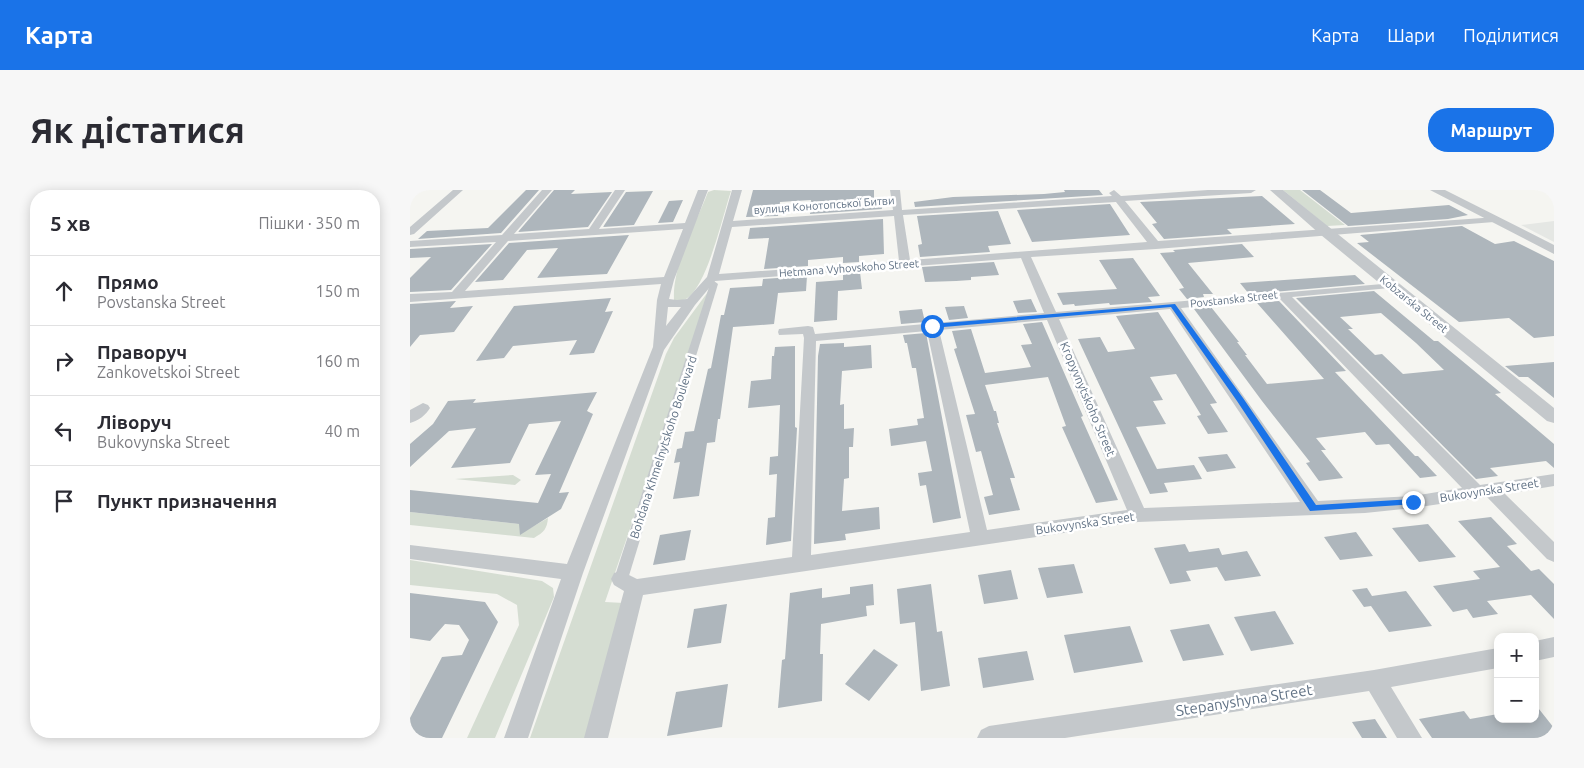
<!DOCTYPE html>
<html lang="uk">
<head>
<meta charset="utf-8">
<style>
  body { margin:0; font-family:Ubuntu,sans-serif; background:#f7f7f7; color:#2b2b33 }
  .controls { position:absolute; right:15px; bottom:15px; display:grid; overflow:hidden; border-radius:10px; box-shadow:0 2px 12px #0003 }
  .controls button { width:45px; height:45px; display:grid; place-items:center; padding:0; border:0; border-bottom:1px solid #e1e1e2; background:#fff; color:#2b2b33; font:25px sans-serif }
  .stop { position:absolute; width:15px; height:15px; margin:-11px; border:4px solid #1a73e8; border-radius:50%; background:#fff }
  .stop.end { background:#1a73e8; border-color:#fff; box-shadow:0 1px 5px #0008 }
  .list { margin:0; padding:0; list-style:none }
  h2 { display:flex; justify-content:space-between; align-items:center; height:65px; margin:0; padding:0 20px; font-size:21px }
  h2 small { font-size:16px; font-weight:400; color:#7c7c81 }
  .list li { display:grid; grid-template-columns:32px 1fr auto; gap:15px; align-items:center; box-sizing:border-box; height:70px; padding:0 20px; border-top:1px solid #e1e1e2 }
  .list b { display:block; font-size:19px; white-space:nowrap }
  .list p { margin:0; font-size:16px; white-space:nowrap; color:#7c7c81 }
  .list em { font-size:16px; font-style:normal; color:#7c7c81 }
  .icon { flex:none; width:28px; height:28px; fill:none; stroke:currentColor; stroke-width:2; stroke-linecap:round; stroke-linejoin:round }
  .map { position:relative; flex:none; width:1144px; height:548px; overflow:hidden; border-radius:20px }
  header { display:flex; align-items:center; gap:30px; box-sizing:border-box; height:70px; padding:0 25px; background:#1a73e8; color:#fff }
  header strong { font-size:24px }
  nav { display:flex; gap:28px; margin-inline-start:auto; font-size:18px }
  .intro { display:flex; align-items:center; justify-content:space-between; box-sizing:border-box; height:120px; padding:0 30px }
  h1 { margin:0; font-size:35px }
  .button { padding:12px 22px; border-radius:20px; background:#1a73e8; color:#fff; font-size:18px; font-weight:700 }
  main { display:flex; gap:30px; padding:0 30px }
  aside { flex:1; background:#fff; border-radius:20px; box-shadow:0 2px 12px #0003 }
  .map>svg:first-child { display:block }
</style>
</head>
<body>
<header>
<strong>Карта</strong>
<nav><a>Карта</a><a>Шари</a><a>Поділитися</a></nav>
</header>
<div class="intro"><h1>Як дістатися</h1><a class="button">Маршрут</a></div>
<main>
<aside>
<h2>5 хв<small>Пішки · 350 m</small></h2>
<ul class="list">
<li><svg class="icon" aria-label="ahead" viewBox="0 0 24 24"><path d="M12 20V5M6 11l6-6 6 6"/></svg><div><b>Прямо</b><p>Povstanska Street</p></div><em>150 m</em></li>
<li><svg class="icon" aria-label="right" viewBox="0 0 24 24"><path d="M7 20v-9h11M14 6l5 5-5 5"/></svg><div><b>Праворуч</b><p>Zankovetskoi Street</p></div><em>160 m</em></li>
<li><svg class="icon" aria-label="left" viewBox="0 0 24 24"><path d="M17 20v-9H6M10 6l-5 5 5 5"/></svg><div><b>Ліворуч</b><p>Bukovynska Street</p></div><em>40 m</em></li>
<li><svg class="icon" aria-label="arrive" viewBox="0 0 24 24"><path d="M6 21V4h12l-3 4 3 4H6"/></svg><div><b>Пункт призначення</b></div></li>
</ul>
</aside>
<div class="map">
<svg width="1144" height="548" viewBox="0 0 1144 548">
  <rect width="100%" height="100%" fill="#f5f5f1"/>
  <path fill="#e5e7e4" d="M1144,31V52L1111,35Z"/>
  <path fill="#d5ddd2" d="M304,0L321,1C313,25 297,97 276,109C272,111 268,110 264,110C262,76 286,33 298,2Z
    M873,0H890L935,35L917,36Z
    M303,95L195,412L214,413L177,548H120L256,164L264,148Z
    M103,285L111,290L105,295L45,289Z
    M0,322L110,334L115,341L138,328C137,339 134,342 124,348L0,335Z
    M0,370L132,391L143,398L144,407L85,548H57L109,435L107,415L87,404L0,395Z"/>
  <path fill="#aeb6bc" fill-rule="evenodd" d="M116,0H129L91,43L8,49L17,41L78,38Z
    M144,0H165L161,4L202,2L178,37L108,42Z
    M343,0H464V14L471,13L472,19L400,24L401,10L370,12L368,26L336,27Z
    M654,0H689L693,5L505,17L504,12L543,7L634,4L655,2Z
    M892,0H910L941,23L1039,15L1058,25L1038,29L938,36Z
    M243,1L224,35L193,37L216,2Z
    M852,6L885,34L817,39L822,44L754,49L742,34L747,33L730,12Z
    M273,10L263,32L248,33L259,11Z
    M700,14L720,45L622,52L607,20Z
    M588,21L601,54L578,56L580,62L510,67L508,55L512,54L507,26Z
    M473,29L474,64L449,66V72L433,73V67L398,70V76L354,79L359,48L338,49L340,38Z
    M1052,36L1085,54L1104,51L1144,71V146L1124,148L1099,128L1049,132L947,53L959,52L950,45Z
    M219,45L197,84L127,88L148,58L117,60L93,90L65,92L99,53Z
    M82,54L41,100L0,102V88L21,67L0,68V59Z
    M832,54L844,67L778,73L803,104H793L794,107L777,109L769,99L774,98L750,63L765,62L763,60Z
    M723,68L750,106L738,107L742,112L700,115L699,113L665,116L664,114L653,115L647,103L707,99L689,70Z
    M584,72L589,85L561,87V90L546,91L515,92L512,77Z
    M450,82L452,99L428,101L427,130L404,132L406,92L433,90V83Z
    M945,85L955,94L839,104L830,93Z
    M397,86L396,101L368,103L364,134L323,137L310,229H308L305,252L297,253L289,306L263,309L270,272L264,273L267,259L272,258L275,242L284,241L298,179L301,178L311,125H314L320,98L352,96L353,89Z
    M964,101L1024,151H1028L1091,203L1085,204L1144,254V278L1136,271L1080,278L1088,286L1066,289L886,108ZM971,123L1006,153L1034,180L993,184L972,164L965,165L938,139H943L930,127Z
    M201,108L195,122L203,121L184,163L159,165L167,150L103,156L94,168L66,171L104,116Z
    M621,109L627,122L608,123L603,111Z
    M46,111L40,118L63,116L44,142L10,145L0,157V114Z
    M869,111L936,181L925,182L1005,266H1008L1027,286L1010,288L979,254L966,255L955,242L906,248L916,260H911L933,288L909,291L896,273L900,272L852,211L784,119L801,117L829,152H827L837,165H835L857,194L914,189L847,113Z
    M554,116L558,128L539,130L535,117Z
    M512,119L515,132L491,134L489,121Z
    M748,122L807,213L800,214L818,242L798,244L787,226L791,225L766,184L740,187L753,210L743,211L756,234L726,237L747,279L784,275L792,289L754,293L758,302L740,304L668,149L690,147L698,162L725,159L706,126Z
    M632,132L673,226L671,227L708,310L686,313L652,237L656,236L638,187L575,195L584,221H586L589,233H587L605,288H600L610,320L579,325L574,307L583,305L571,261L566,262L556,225L565,224L544,159L547,158L542,141L561,139L575,183L621,177L611,155L622,154L613,134Z
    M516,143L551,328L523,333L516,295L510,296L508,283L522,281L516,251L481,256L479,239L508,235L507,229L514,228L506,178H502L497,153H495L493,145Z
    M434,153V157L461,155L462,178L432,181L430,215L434,214V239L444,238L443,257H439V288L434,289L432,321L469,317L470,339L435,344L436,350L404,354L408,166L410,154Z
    M385,156V237L387,238L381,351L356,355L358,328L365,327L367,284L359,285L360,267L368,266L370,215L338,218L341,191L361,189L362,166H364L365,157Z
    M1144,172V208L1118,187H1109L1095,176Z
    M187,202L177,221L183,224L149,303L159,302L151,319L110,345L109,334L0,322V300L128,313L141,284L125,285L151,231L119,234L100,273L41,278L66,238L39,241L0,277V254L23,234L38,211L66,209L63,213Z
    M817,264L826,278L797,282L788,267Z
    M1081,327L1107,354L1097,356L1121,381L1129,379L1144,394V429L1121,405L1077,411L1088,424L1063,428L1057,419L1043,422L1023,396L1070,389L1063,381L1090,377L1048,331Z
    M1018,334L1046,367L1009,372L982,338Z
    M281,340L275,370L243,375L250,345Z
    M946,342L963,366L930,370L914,347Z
    M775,354L779,362L809,358L812,365L837,361L851,386L815,391L807,377L776,381L781,391L760,394L744,358Z
    M664,374L673,403L637,408L628,378Z
    M601,380L608,409L574,414L568,385Z
    M463,394L464,415L456,416L457,426L411,434L410,464H413L412,511L368,518L372,470L375,469L380,403L412,398V408L440,404V397Z
    M521,394L527,442L532,441L540,496L511,501L505,432L490,434L487,399Z
    M957,398L962,406L996,401L1022,436L979,442L961,416L954,417L942,400Z
    M0,403L75,412L88,432L32,548H0V528L32,467L52,465L59,450L49,435L35,434L20,451L0,448Z
    M317,414L311,453L277,458L284,419Z
    M865,421L884,454L841,461L824,427Z
    M799,434L814,465L773,471L760,440Z
    M720,436L733,472L664,483L654,445Z
    M464,459L488,475L459,511L435,494Z
    M617,461L624,490L573,498L568,468Z
    M318,494L312,537L257,546L266,502Z
    M1125,514L1144,538V548H1022L1009,529L1054,521L1060,529L1088,524V529H1125Z
    M965,529L977,548H952L942,532Z"/>
  <g fill="none" stroke-linecap="round" stroke-linejoin="round">
    <path fill="#c4c8cb" fill-rule="evenodd" d="M304,91L308,94L218,389L216,393L211,395L206,393L204,389L300,94Z"/>
    <path fill="#c4c8cb" fill-rule="evenodd" d="M43,0H53L4,44L0,45V37Z
      M132,0H142L104,44L179,39L205,0H215L189,39L275,33L288,0H298L264,90L259,109L267,110L277,109L297,87L322,0H332L323,31L483,20L480,0H490L492,20L702,6L699,3L704,0L711,6L798,0H846L841,3L715,11L748,51L1087,27V31L1084,32L746,59L621,67L646,122L984,93L986,95L984,97L980,98L882,107L1070,295L1144,284V296L1095,304L1144,352V372L1137,369L1077,307L1003,318L955,323L728,332L233,405L198,548H174L214,401L204,395L201,389L204,383L211,381L227,389L382,367L394,148L393,144L369,145L368,142L369,139L398,136L403,137L405,144L634,123L611,68L305,91L285,115L254,160L173,383L118,548H94L151,389L0,369V355L157,374L243,157L247,110L251,94L0,112V104L42,102L86,52L0,57V51L92,45ZM706,12L737,52L500,70L493,25ZM484,26L489,71L309,84L322,37ZM273,39L254,87L55,101L98,51ZM870,109L1052,298L1003,306L908,311L771,118ZM258,117H271L256,136ZM760,119L890,312L734,318L649,129ZM637,130L717,320L577,340L529,140ZM517,141L560,342L401,365L406,151Z
      M13,213L18,215L20,218C16,225 8,231 0,233V220Z
      M1144,447V467L1125,471V451Z
      M1088,458V478L981,497L1012,548H987L959,501L655,548H567L571,540L579,536L964,480Z"/>
    <path fill="#c4c8cb" fill-rule="evenodd" d="M860,0H873L1144,218V233L1137,231L911,45Z
      M1020,0H1035L1144,55V64Z"/>
  </g>
  <path fill="#1a73e8" d="M765,114L833,208L906,315L1003,309L1007,312L1006,314L900,321L827,211L761,117L522,138L519,136L522,134Z"/>
  <g text-anchor="middle" dominant-baseline="central" stroke-width="5" stroke-linejoin="round" paint-order="stroke">
    <g font-size="11" fill="#617285" stroke="#fff">
      <text transform="translate(414 15) rotate(-4)">вулиця Конотопської Битви</text>
      <text transform="translate(439 78) rotate(-4)">Hetmana Vyhovskoho Street</text>
      <text transform="translate(824 109) rotate(-6)">Povstanska Street</text>
      <text transform="translate(1004 114) rotate(39)">Kobzarska Street</text>
    </g>
    <g font-size="12" fill="#617285" stroke="#fff">
      <text transform="translate(678 209) rotate(67)">Kropyvnytskoho Street</text>
      <text transform="translate(253 257) rotate(-72)">Bohdana Khmelnytskoho Boulevard</text>
      <text transform="translate(1079 300) rotate(-9)">Bukovynska Street</text>
      <text transform="translate(675 333) rotate(-8)">Bukovynska Street</text>
    </g>
    <g font-size="15" fill="#617285" stroke="#fff">
      <text transform="translate(834 510) rotate(-9)">Stepanyshyna Street</text>
    </g>
  </g>
</svg>
<div class="controls">
<button>+</button>
<button>−</button>
</div>
<div class="stop" style="left:522px;top:136px"></div>
<div class="stop end" style="left:1003px;top:312px"></div>
</div>
</main>
</body>
</html>
